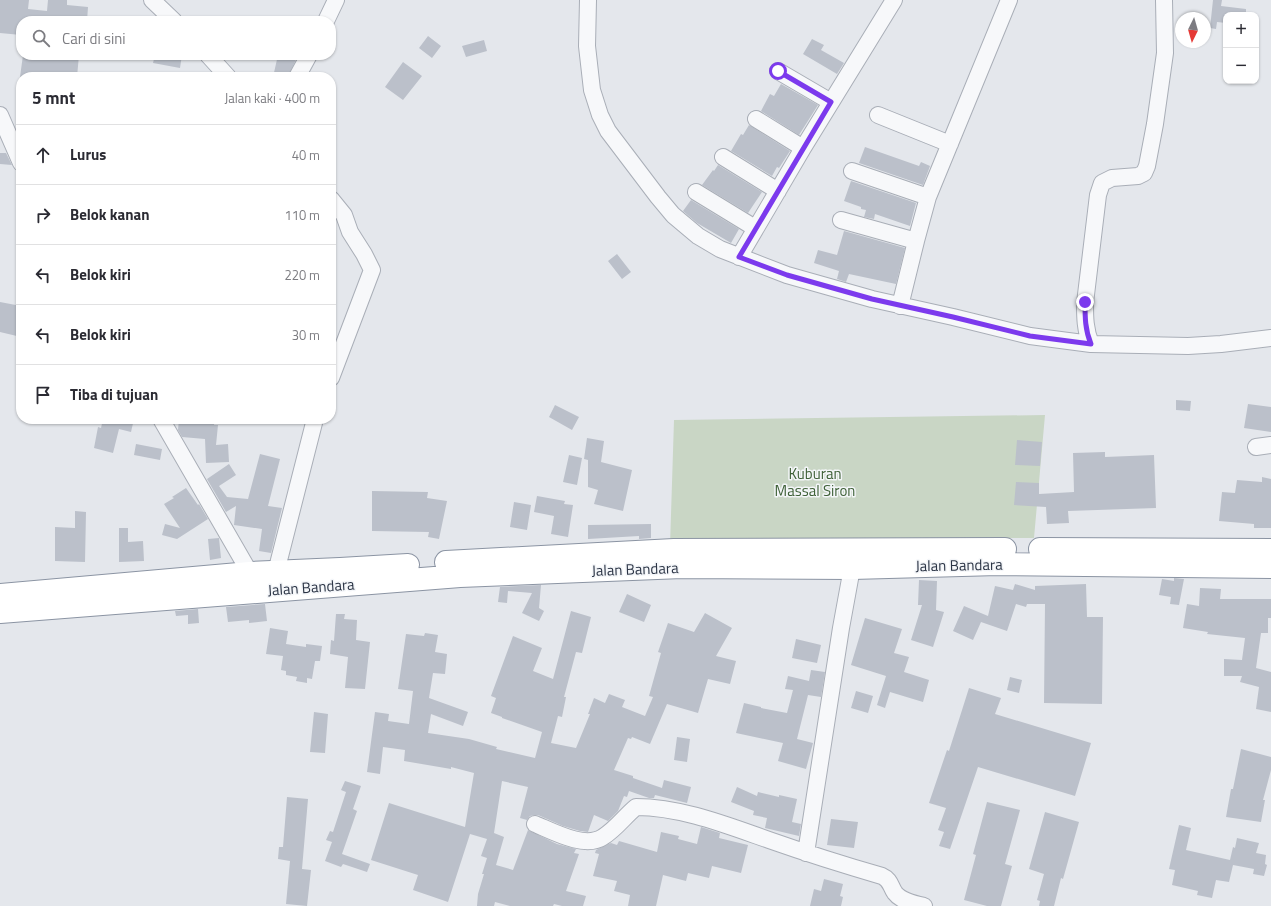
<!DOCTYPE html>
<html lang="id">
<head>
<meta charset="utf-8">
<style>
  body { margin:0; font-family:"Titillium Web",sans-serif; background:#f2f2f3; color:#2b2b33 }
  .controls { position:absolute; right:12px; top:12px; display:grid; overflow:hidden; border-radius:8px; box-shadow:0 1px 3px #0004 }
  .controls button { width:36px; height:36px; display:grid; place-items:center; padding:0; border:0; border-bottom:1px solid #e1e1e2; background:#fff; color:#2b2b33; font:20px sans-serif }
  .compass { position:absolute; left:1175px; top:12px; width:36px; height:36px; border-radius:50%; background:#fff; box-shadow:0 1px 3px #0004; rotate:185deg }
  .stop { position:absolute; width:12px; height:12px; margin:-9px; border:3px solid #7c3aed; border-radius:50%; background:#fff }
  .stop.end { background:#7c3aed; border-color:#fff; box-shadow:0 1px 4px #0008 }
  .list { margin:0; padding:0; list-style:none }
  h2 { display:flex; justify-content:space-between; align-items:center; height:52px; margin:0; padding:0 16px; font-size:17px }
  h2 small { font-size:13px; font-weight:400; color:#7c7c81 }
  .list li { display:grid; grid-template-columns:26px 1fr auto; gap:12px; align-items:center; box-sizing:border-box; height:60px; padding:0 16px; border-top:1px solid #e1e1e2 }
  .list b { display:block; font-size:15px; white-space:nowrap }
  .list em { font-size:13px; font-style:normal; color:#7c7c81 }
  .icon { flex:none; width:22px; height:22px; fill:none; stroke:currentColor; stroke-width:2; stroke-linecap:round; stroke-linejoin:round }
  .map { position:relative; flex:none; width:1271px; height:906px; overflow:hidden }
  .search { position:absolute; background:#fff; box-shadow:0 1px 3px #0004; left:16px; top:16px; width:320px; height:44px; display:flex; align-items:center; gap:10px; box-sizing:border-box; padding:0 14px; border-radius:16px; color:#7c7c81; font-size:15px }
  .panel { position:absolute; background:#fff; box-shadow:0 1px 3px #0004; left:16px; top:72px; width:320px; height:352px; border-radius:16px }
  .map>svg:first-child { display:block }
</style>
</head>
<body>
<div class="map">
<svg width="1271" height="906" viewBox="0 0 1271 906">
  <rect width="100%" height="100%" fill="#e4e7ec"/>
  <path fill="#c9d6c5" d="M1045,415L1034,538H845L844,545L670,546L674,420Z"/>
  <path fill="#bbc0ca" d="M0,0H29L28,9L47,11L48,0H67V5L88,7L87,21H21V35L0,33Z
    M1213,0H1222L1221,6L1246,9V15H1226V23L1217,22L1216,29L1210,28Z
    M428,36L441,46L432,58L419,48Z
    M812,39L824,45L821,50L844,63L837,74L803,54Z
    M484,40L487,51L466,57L462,46Z
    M23,55H79L77,77H20Z
    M155,55H182L180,68L153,63Z
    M278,55H298L288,77H273Z
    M403,62L422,76L403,100L385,87Z
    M781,84L818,105L799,135L761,111L770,94L774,96Z
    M749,125L790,151L779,168L777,167L772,176L731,151L741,134L743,135Z
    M865,147L919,166L921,162L930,166L923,185L859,163Z
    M0,153H6L12,165L0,164Z
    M718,165L762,192L748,213L702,185L713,170L714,171Z
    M851,181L916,203L910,226L875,214L874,219L864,217L866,210L861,209V207L844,201Z
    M691,200L739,229L731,243L697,223L683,211Z
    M844,231L905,248L896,284L849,274L846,282L837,279L839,271L814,263L818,250L837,255Z
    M617,254L631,272L622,279L608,261Z
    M0,302L21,306V337L0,332Z
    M1176,400L1191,401L1190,411L1176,410Z
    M1248,404L1271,407V432L1244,428Z
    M555,405L579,417L572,430L549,417Z
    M103,419H134L131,432L119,429L113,453L94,448L98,427L101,428Z
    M179,419H215L214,425H218L216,445L228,444L229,462L206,463L205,439L182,437L178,430Z
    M587,438L604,441L601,462L632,470L623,511L594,504L598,490L588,487V460L584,459Z
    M1017,440L1042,442L1040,466L1015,465Z
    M136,444L162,449L160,460L134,455Z
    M1105,452V457L1154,455L1156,508L1068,511L1069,523L1047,524L1046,507L1014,505L1016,482L1039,483V494L1074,492L1073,453Z
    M260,454L280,459L268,506L282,508L271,553L259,551L262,529L234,525L236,506L226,512L207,479L229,464L236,475L219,486L227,497L248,499Z
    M569,455L582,458L577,485L563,482Z
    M1262,477L1271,479V528H1254V524L1219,521L1222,492L1235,493L1237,480L1262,482Z
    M186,488L198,505L199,504L208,519L177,539L162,535L165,524L180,528L164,504L174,498L172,497Z
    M372,491L428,492L427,498L447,501L439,539L428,537L429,532L372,531Z
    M537,496L565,501L564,504L573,505L568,537L551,534L554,516L534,512Z
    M514,502L531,505L527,530L510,527Z
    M75,511L86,512L85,562L55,561V527L75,528Z
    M651,524V538L639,539V536L588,539V525Z
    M119,528H128V542L143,541L144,561L119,562Z
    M219,538L221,558L210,560L208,539Z
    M1174,578L1184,579L1179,605L1170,604L1171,597L1159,595L1162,579L1174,581Z
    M919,580L937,581L936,610L944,612L933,647L911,640L922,605H918Z
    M1015,584L1035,590V586L1086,584L1087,617H1103L1102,704L1044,703L1045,604H1027L1026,607L1016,604L1007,631L981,622L973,640L953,631L964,606L988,616L995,586L1013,590Z
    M541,585L539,608L544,611L539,621L522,613L532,593L508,591L507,603L498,602L500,587Z
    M1200,588L1221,589L1220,599H1271V618H1268V633H1261L1256,668L1271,672V712L1256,709L1259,687L1240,682L1242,676H1224V659L1242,660L1245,638L1207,634L1208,632L1183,628L1187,604L1199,606Z
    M627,594L651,605L644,622L619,612Z
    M265,604L267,621L249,623V620L228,622L226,607Z
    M198,609L199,623L188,624V615L176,616L175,611Z
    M571,611L591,617L582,653L576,652L564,697H566L562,717L558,716L551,743L576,748L590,714H588L594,698L605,703L609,694L625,700L622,707L645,716L653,697L649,696L661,653L658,652L668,623L694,632L705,613L732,628L716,656L736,661L730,684L708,679L698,713L667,704L650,744L632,737L631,739L628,738L614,770L633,776V778L662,788L664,780L691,787L687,803L655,795L654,798H649L629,791L627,797L624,796L618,811L608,821L594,815L588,832L580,831L563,826L538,815H534L530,816L527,820L520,818L528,787L502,781L494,833L504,837L496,865L513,870L528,830L557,844L576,849L574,853L579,854L566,891L586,896L583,906H562L554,904L553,906H510L495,902L494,906H477L478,894L484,874H482L487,858L481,856L487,839L470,834L448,902L413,890L418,875L371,860L389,803L465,827L474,773L451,767V769L404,761L405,750L383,747L380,774L367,772L375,712L389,714L388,721L409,724L413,691L398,689L406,634L424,636L425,633L438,635L435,652L447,654L445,674L433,673L429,698L468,712L463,726L431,714L428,733L469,739L497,747L496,749L535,758L542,732L502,718V717L491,713L496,698L491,696L513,636L542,648L533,671L553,679Z
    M336,614H345L344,619L357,620L356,640L370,642L365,689L345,688L348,657L330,654L331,640L334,641Z
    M865,618L902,629L894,653L909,657L904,672L929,680L923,702L890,692L885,708L877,705L886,676L851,665Z
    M270,628L288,631L286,644L306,647V644L322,646L320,661H315L312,679L307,678V683L296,681L297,677L286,675V671L281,670L283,656L266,654Z
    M796,639L821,645L817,663L792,658Z
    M811,670L825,672L821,697L808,695L797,739L813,743L806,769L778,761L783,743L736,733L744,703L761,707V708L787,713L793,690L785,689L788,676L809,681Z
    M1010,677L1022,680L1019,693L1007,690Z
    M969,688L1001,698L995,714L1091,743L1075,796L978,767L950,849L939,846L944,832L938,830L946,808L929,803L947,750L949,751Z
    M856,691L873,696L868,713L851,708Z
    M314,712L328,714L325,753L310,752Z
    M677,737L690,739L687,762L674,760Z
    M1241,749L1271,757V770L1263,800H1265L1261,822L1226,817L1231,789H1233Z
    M345,781L361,786L353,809L357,811L342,854L370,864L367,872L343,864L341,867L325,861L332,842L326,840L330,831L333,832L346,792L341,790Z
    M737,787L757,796L758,792L779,797V795L797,799L792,822L801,824L799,836L765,828L767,818L753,815L754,811L731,802Z
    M287,797L308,799L302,869L311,870L307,906L286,904L290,861L278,859L279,847H283Z
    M987,802L1020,810L1005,864L1012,866L1001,906H987L964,900L976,855L973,854Z
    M1045,812L1079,822L1063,879L1061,878L1054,906H1039L1040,901L1037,900L1044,874L1029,869Z
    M831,819L858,822L854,848L827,845Z
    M1179,825L1191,828L1186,850L1230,860L1233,847L1235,848L1237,838L1259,843L1256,853L1266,855L1265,864L1267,865L1264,876L1253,874L1254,869L1233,865L1229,882L1216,880L1212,898L1197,895L1198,891L1172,885L1175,870L1169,869Z
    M701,827L720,833L719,838L748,845L741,873L712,866L709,878L688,873L686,881L663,875L656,906H628L630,895L614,891L617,881L593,876L599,854L595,853L596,850L611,843L617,845L619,841L657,852L661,832L679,836L678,839L697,844Z
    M824,879L843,884L840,896L843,897L841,906H810L814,889L821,891Z"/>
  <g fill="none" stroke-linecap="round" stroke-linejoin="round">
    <g stroke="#a9aeb7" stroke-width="18">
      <path id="minor" d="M152,0L174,21
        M588,0L587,46L592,90L600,115L608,131L658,197L673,215L698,236L720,249L787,275L872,299L953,317L1030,336L1091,344L1188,346L1221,344L1271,338
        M326,21L336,0
        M208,55L228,77
        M778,71L831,102
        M297,77L309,55
        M0,115L21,163
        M878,115L950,144
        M756,119L803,148
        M723,157L778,191
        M852,171L928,197
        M696,192L755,228
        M331,199L344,215L350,232L364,254L372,270L331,378
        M841,220L916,241
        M739,257L803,148L894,0
        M900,306L916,241L928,197L1009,0
        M1091,344C1085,330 1085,317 1085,303L1098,195L1102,183L1112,178L1138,176L1144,173L1147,166L1155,124L1165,53L1164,0
        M161,419L250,573
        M1256,447L1271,445
        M276,572L315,419
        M535,824C554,832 585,849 603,837C616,829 625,816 636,807C681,807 726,825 769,840C806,853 844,865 882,876C891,880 890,886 895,893C901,901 915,904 924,906
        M806,853L841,628L852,568"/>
    </g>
    <g stroke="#8b94a3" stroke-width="24">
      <path id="highway" d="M1040,549L1271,550
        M446,562L674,550L1005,549
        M0,595L250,573L340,569L408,565
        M0,612L460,576L682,567L852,568L998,564L1271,567"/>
    </g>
    <use href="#minor" stroke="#f7f8fa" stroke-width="16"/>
    <use href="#highway" stroke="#fff" stroke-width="22"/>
  </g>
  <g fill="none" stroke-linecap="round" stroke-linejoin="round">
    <path stroke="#7c3aed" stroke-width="5" d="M778,71L831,102L739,257L787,275L872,299L953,317L1030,336L1091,344C1085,330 1085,317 1085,302"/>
  </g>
  <g text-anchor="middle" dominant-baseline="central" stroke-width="3" stroke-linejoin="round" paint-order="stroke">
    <g font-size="15" fill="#3f6138" stroke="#f4f6f9">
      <text x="815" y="473">Kuburan<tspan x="815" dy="17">Massal Siron</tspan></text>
    </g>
    <g font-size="15" fill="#2b3445" stroke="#f4f6f9">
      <text transform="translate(959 565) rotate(-1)">Jalan Bandara</text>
      <text transform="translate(635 569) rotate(-2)">Jalan Bandara</text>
      <text transform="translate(311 587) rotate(-4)">Jalan Bandara</text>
    </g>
  </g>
</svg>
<div class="controls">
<button>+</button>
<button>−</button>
</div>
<svg class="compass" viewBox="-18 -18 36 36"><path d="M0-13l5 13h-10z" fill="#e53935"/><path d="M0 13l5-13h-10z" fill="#7c7c81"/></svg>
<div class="stop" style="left:778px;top:71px"></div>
<div class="stop end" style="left:1085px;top:302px"></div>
<div class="search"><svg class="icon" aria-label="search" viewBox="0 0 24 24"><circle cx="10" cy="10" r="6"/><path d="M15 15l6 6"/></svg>Cari di sini</div>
<section class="panel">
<h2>5 mnt<small>Jalan kaki · 400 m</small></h2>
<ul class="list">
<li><svg class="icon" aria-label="ahead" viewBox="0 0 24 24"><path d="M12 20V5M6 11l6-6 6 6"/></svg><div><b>Lurus</b></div><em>40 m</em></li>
<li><svg class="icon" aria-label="right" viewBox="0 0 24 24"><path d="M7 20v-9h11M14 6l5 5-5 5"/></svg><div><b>Belok kanan</b></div><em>110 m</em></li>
<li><svg class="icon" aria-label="left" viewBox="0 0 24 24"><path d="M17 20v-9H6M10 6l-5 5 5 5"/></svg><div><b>Belok kiri</b></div><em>220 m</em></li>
<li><svg class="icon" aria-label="left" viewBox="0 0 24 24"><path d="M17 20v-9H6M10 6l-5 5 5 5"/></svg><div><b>Belok kiri</b></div><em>30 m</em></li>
<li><svg class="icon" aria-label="arrive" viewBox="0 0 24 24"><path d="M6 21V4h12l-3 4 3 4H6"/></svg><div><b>Tiba di tujuan</b></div></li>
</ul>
</section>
</div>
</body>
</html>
